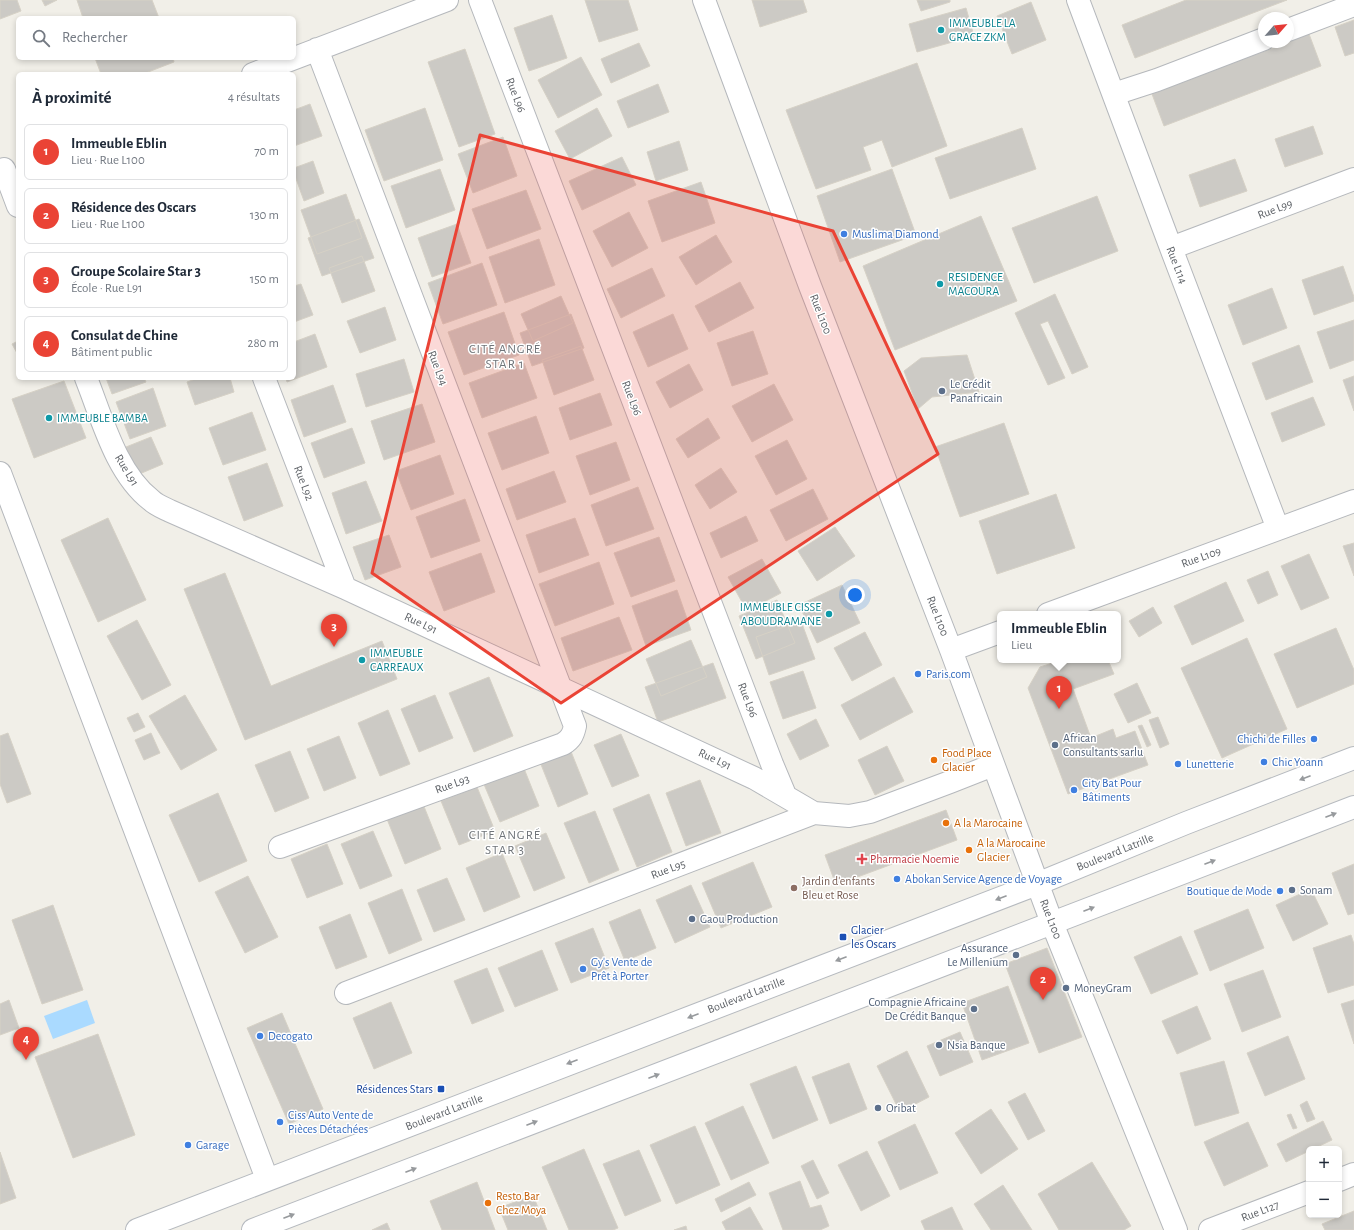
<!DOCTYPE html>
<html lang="fr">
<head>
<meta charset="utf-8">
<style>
  body { margin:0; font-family:"Alegreya Sans",sans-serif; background:#f6f6f7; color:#1f2937 }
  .controls { position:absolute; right:12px; bottom:12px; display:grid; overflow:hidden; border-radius:6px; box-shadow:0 2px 6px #0003 }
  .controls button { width:36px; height:36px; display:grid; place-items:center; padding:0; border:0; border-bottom:1px solid #e0e1e3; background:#fff; color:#1f2937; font:20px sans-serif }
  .compass { position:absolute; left:1258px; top:12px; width:36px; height:36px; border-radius:50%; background:#fff; box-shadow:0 2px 6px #0003; rotate:62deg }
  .you { position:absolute; left:855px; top:595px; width:14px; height:14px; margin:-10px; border:3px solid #fff; border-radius:50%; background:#1a73e8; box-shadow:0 0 0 6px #1a73e833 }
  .badge { display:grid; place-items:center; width:26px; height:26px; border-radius:50%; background:#ea4335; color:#fff; font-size:13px; font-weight:700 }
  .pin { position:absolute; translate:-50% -33px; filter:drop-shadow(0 1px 2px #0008) }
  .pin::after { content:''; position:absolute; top:21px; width:14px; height:12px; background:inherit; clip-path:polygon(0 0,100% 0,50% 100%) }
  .popup { position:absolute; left:997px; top:611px; width:124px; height:52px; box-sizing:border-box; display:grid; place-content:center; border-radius:6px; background:#fff; filter:drop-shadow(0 1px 3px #0005); font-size:13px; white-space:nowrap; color:#747a83 }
  .popup b { font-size:15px; color:#1f2937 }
  .popup::after { content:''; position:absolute; left:50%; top:100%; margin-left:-8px; border:8px solid transparent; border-top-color:#fff }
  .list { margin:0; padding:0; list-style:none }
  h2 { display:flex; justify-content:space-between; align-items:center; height:52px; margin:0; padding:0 16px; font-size:17px }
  h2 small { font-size:13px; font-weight:400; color:#747a83 }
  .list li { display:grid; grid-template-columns:26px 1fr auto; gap:12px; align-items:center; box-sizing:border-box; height:56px; margin:0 8px 8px; padding:0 8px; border:1px solid #e0e1e3; border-radius:6px }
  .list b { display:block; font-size:15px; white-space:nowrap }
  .list p { margin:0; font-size:13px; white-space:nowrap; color:#747a83 }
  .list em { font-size:13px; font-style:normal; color:#747a83 }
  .icon { flex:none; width:22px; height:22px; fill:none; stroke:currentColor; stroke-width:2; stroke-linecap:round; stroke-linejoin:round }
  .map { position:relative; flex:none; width:1354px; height:1230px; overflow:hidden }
  .search { position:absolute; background:#fff; box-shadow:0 2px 6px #0003; left:16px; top:16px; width:280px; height:44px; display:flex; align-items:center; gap:10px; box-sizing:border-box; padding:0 14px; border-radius:6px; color:#747a83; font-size:15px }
  .panel { position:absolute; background:#fff; box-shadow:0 2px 6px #0003; left:16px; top:72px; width:280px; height:308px; border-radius:6px }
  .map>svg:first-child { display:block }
</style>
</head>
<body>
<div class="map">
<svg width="1354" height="1230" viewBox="0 0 1354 1230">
  <rect width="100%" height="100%" fill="#f1efe8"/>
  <path fill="#aadaff" d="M87,1000L95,1023L53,1039L44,1016Z"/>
  <path fill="#cccac5" stroke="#d6d1c6" d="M0,0H17L21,11L0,19Z
    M42,0H57L45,6Z
    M77,0H152L159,18H83Z
    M585,0H628L638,30L599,42Z
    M752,0H803L807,12L760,27Z
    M917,0H950V2L921,11Z
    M1186,0H1287L1135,58L1122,25Z
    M1031,2L1046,40L1012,54L997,16Z
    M966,8L974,36L917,52L909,24Z
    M552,15L567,58L529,71L514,28Z
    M1354,20V53L1345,56L1335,27Z
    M1309,34L1321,66L1164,126L1152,94Z
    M639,43L650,66L611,83L601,59Z
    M465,49L495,134L459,147L428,62Z
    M581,57L602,95L558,118L538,80Z
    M95,58H173L174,62L143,74H101Z
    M917,63L947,146L892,167L882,140L863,147L871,170L816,189L786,110Z
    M658,84L669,112L628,128L617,101Z
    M310,104L322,136L294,146V110Z
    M425,108L443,160L384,181L365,130Z
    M597,108L612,136L570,159L555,131Z
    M1313,126L1323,154L1285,167L1275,139Z
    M1022,128L1036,169L950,199L935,158Z
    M503,137L517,176L473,193L458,154Z
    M679,141L688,170L656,181L647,152Z
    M622,157L636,185L582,210L569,181Z
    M1235,159L1247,191L1200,207L1189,175Z
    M313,161L324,193L304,201L294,173V168Z
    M440,169L455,210L406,228L391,186Z
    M892,169L916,235L840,262L817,196Z
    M701,182L715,223L662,242L648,201Z
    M526,190L541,229L487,249L472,209Z
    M346,194L362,238L317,254L301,210Z
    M1097,196L1118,251L1034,283L1012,228Z
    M629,212L648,248L612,267L593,231Z
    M981,216L1017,301L895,350L863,266Z
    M359,219L374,258L322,276L308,238Z
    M457,224L471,263L432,277L418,238Z
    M716,235L732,262L696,285L679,257Z
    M539,239L555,285L505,303L489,257Z
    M362,256L375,291L342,303L329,268Z
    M482,263L497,305L443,324L428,283Z
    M1343,266L1354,297V301L1314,315L1302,280Z
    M652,268L665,296L621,318L607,289Z
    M740,282L754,308L709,332L695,306Z
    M301,284L313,315L294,322V286Z
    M1272,288L1287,328L1243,345L1228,305Z
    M1055,294L1088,367L1072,374L1048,321L1040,324L1065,378L1048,385L1015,313Z
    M561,296L573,323L533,341L521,314Z
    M385,307L396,340L360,353L347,321Z
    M504,312L519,355L464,375L448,332Z
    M571,314L584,348L532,366L520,333Z
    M673,314L688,349L648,367L633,332Z
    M1354,320V360L1330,369L1317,332Z
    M753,331L768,374L732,386L717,343Z
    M315,334L327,367L287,382L286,378H294V342Z
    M18,341V355L12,344Z
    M1299,345L1313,382L1266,400L1252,363Z
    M581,346L594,380L554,395L542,360Z
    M967,355L979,392L932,397L918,409L904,371L921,358Z
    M404,359L414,392L366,407L356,374Z
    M524,363L537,398L482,418L469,383Z
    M689,364L703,390L670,408L656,382Z
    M1354,376V411L1343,380Z
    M106,378H144L146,382L112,394Z
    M198,378H230L234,392L195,405L187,382Z
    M64,381L86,438L34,458L12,399Z
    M774,384L793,420L752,442L732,406Z
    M333,385L346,422L304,437L291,400Z
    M153,388L166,426L130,439L116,402Z
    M600,393L612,425L570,440L559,408Z
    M1313,397L1325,425L1282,442L1271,413Z
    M422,404L435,442L384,460L371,421Z
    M252,412L266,450L223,465L209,428Z
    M536,416L549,453L502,470L488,433Z
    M708,418L720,438L688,458L676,439Z
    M1004,423L1029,494L960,517L935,447Z
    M352,428L365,463L324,478L311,443Z
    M151,437L163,464L137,475L126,447Z
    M787,440L807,479L776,495L755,456Z
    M616,442L630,480L590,495L576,456Z
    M440,455L454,494L411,510L396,471Z
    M267,463L283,506L244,521L228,477Z
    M721,468L737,492L710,509L695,485Z
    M554,471L566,502L517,520L506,489Z
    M366,481L382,521L346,534L332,493Z
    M638,487L654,529L606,546L591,505Z
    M813,489L828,519L786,541L770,510Z
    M1056,494L1075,548L997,574L979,521Z
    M465,499L480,541L431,558L416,517Z
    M746,516L758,541L721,558L710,533Z
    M108,518L146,600L98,622L61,540Z
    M575,518L589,555L539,573L526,535Z
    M835,527L855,556L817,581L798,551Z
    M389,535L401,567L365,580L353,547Z
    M659,537L675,581L631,597L614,553Z
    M1354,543V576L1343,546Z
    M481,553L495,592L444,611L429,572Z
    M1309,554L1329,598L1301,610L1281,566Z
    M762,559L781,593L747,611L728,577Z
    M599,562L614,604L555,626L539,584Z
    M1268,571L1278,595L1258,604L1247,580Z
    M225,573L271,686L382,641L397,679L245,740L184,589Z
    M1226,582L1244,621L1192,645L1174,606Z
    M842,585L860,623L817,643L799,605Z
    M677,590L691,630L646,646L632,606Z
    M777,600L795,643L756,659L739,616Z
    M1153,607L1162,623L1139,637L1129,621Z
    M619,617L632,650L573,671L561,638Z
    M137,620L171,685L142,700L107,636Z
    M801,621L815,659L769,675L756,637Z
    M1336,628L1354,670V684L1297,708L1274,654Z
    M865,632L882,665L852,681L834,648Z
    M1247,638L1287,729L1222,758L1181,668Z
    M691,640L707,677L661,696L646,659Z
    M1062,660H1108L1114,674L1073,689L1091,738L1113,729L1116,738L1135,731L1148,765L1068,794L1028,688L1040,667Z
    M713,663L726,698L658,722L645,687Z
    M803,671L816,708L783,719L770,682Z
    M489,677L513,736L474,752L449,693Z
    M894,677L913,712L860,740L841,705Z
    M1137,683L1151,713L1128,723L1114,694Z
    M185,695L217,750L181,770L149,716Z
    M435,695L453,738L419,752L401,709Z
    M388,710L410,764L380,776L358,723Z
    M138,713L145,727L134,732L127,718Z
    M1158,717L1169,744L1160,748L1149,720Z
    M816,719L829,746L800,760L787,734Z
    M1142,725L1151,745L1147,747L1138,726Z
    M8,733L31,794L7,803L0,784V736Z
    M151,733L160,753L144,760L135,740Z
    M621,734L639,776L612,787L594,745Z
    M339,736L356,778L324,791L307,749Z
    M887,746L904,781L875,795L858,760Z
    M570,749L588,794L558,807L540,762Z
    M290,751L309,798L275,812L255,765Z
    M523,766L539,806L500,822L483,782Z
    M700,780L721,833L686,846L666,793Z
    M477,787L495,831L459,845L441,801Z
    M218,793L247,861L199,882L169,815Z
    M649,794L672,852L637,867L613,809Z
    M423,804L441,849L405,864L387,819Z
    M946,810L957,840L836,885L825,855Z
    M595,811L619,870L589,883L564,823Z
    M373,831L392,876L360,889L341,844Z
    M546,833L565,878L534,891L515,846Z
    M327,844L343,884L307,898L291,859Z
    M502,853L520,897L484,912L466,868Z
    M753,862L772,907L721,928L702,883Z
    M1354,864V913L1348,915L1332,873Z
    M248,876L278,937L245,953L215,892Z
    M447,878L465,920L434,932L417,890Z
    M691,885L710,927L675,943L656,900Z
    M402,889L422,940L389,954L368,903Z
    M1311,889L1328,924L1293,941L1276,905Z
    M53,905L83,990L42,1004L12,920Z
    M640,909L656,948L625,961L609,922Z
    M1248,909L1264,948L1210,971L1194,931Z
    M350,914L367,957L336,969L319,927Z
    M593,928L609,968L571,983L555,943Z
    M1351,935L1354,944V985L1328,993L1313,948Z
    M1181,936L1198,974L1151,994L1134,957Z
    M1047,948L1082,1037L1039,1053L1005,964Z
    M542,950L558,990L515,1007L498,968Z
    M487,968L504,1011L472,1024L454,981Z
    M1263,970L1281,1017L1242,1032L1224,984Z
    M1008,986L1029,1043L982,1060L962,1003Z
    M9,1000L19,1028L0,1035V1004Z
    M1354,1000V1044L1341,1004Z
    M391,1002L412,1053L374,1069L353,1018Z
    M1197,1006L1211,1039L1177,1054L1162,1021Z
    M282,1013L323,1109L289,1124L247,1028Z
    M960,1032L973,1062L940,1076L927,1046Z
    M98,1034L135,1135L73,1158L35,1057Z
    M1288,1036L1305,1079L1265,1096L1247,1053Z
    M907,1051L929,1097L900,1112L877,1066Z
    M1224,1061L1239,1113L1195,1126L1180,1073Z
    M849,1063L867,1109L830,1124L812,1077Z
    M796,1066L818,1120L773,1139L750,1084Z
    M1025,1093L1045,1131L1028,1140L1008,1102Z
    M1307,1101L1315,1119L1307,1122L1300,1105Z
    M743,1106L769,1163L731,1180L705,1123Z
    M991,1109L1018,1149L981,1174L955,1133Z
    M1291,1114L1297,1128L1293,1129L1287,1115Z
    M1323,1121L1332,1140L1313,1149H1309V1151L1286,1162L1277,1144Z
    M1248,1122L1268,1166L1224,1186L1204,1142Z
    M915,1124L938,1173L900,1190L878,1142Z
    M695,1126L720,1185L676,1204L650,1145Z
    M584,1149L618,1228L613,1230H569L542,1167Z
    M639,1150L661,1201L625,1216L603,1164Z
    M867,1151L890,1196L861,1211L838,1165Z
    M0,1152L16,1198L0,1204Z
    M813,1160L829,1193L817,1199L801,1166Z
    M1092,1162L1131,1226L1124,1230H1059L1038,1194Z
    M800,1181L810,1208L821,1205L829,1226L820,1230H783L769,1193Z
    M477,1182L495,1230H442L430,1201Z
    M749,1182L756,1195L721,1212L715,1199Z
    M1003,1185L1032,1230H991L974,1204Z
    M533,1195L547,1230H508L499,1208Z
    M750,1207L763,1230H726L722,1222Z
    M952,1207L963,1230H925L921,1221Z
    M1354,1211V1230H1325L1322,1224Z
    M387,1223L390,1230H372Z
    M686,1226L687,1230H674Z"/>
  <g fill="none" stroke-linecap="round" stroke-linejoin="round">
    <g stroke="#b5b8bc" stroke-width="24">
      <path id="street" d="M480,0L772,764L785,795
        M704,0L810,286L951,650L1052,923L1176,1230
        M1078,0L1171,248L1278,529
        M1288,30L1354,5
        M253,74L447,0
        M1114,94L1157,80L1264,39
        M4,169L18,206
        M1171,248L1354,179
        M86,378C102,418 116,473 151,500C156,505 164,508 170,511L345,588L754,778L814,813
        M264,378L345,588
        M0,473L267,1179
        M1048,614L1354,501
        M951,650L1000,632
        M280,847L563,744C571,739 573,735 575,726L317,49
        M346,993L814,813L849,816L870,812L950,782L993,765
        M1339,1180L1354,1174
        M1210,1230L1309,1192"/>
    </g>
    <g stroke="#b6babf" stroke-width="24">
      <path id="secondary" d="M137,1230L1037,884L1186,823L1354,758
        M253,1230L1354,807"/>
    </g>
    <use href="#street" stroke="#fff" stroke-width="22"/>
    <use href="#secondary" stroke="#fff" stroke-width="22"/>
  </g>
  <defs><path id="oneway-solid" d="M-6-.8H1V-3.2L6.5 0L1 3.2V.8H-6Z"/></defs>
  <g fill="#979a9d">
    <use href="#oneway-solid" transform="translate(1305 778) rotate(159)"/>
    <use href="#oneway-solid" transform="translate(1331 815) rotate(-21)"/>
    <use href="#oneway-solid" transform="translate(1210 862) rotate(-21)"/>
    <use href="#oneway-solid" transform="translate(1001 898) rotate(159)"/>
    <use href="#oneway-solid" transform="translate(1089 909) rotate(-21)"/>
    <use href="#oneway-solid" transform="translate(841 959) rotate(159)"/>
    <use href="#oneway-solid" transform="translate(693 1016) rotate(159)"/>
    <use href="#oneway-solid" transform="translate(572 1062) rotate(159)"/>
    <use href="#oneway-solid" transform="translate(654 1076) rotate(-21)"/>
    <use href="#oneway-solid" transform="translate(532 1123) rotate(-21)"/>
    <use href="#oneway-solid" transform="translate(411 1170) rotate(-21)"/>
    <use href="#oneway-solid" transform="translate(289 1216) rotate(-21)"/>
  </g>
  <path fill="#ea4335" fill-opacity="0.2" stroke="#ea4335" stroke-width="3" stroke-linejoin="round" d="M480,135L833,231L938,454L561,703L372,573Z"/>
  <g fill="#0f9aa8" stroke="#fff" stroke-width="1.5">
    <circle cx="941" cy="30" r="4"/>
    <circle cx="940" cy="284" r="4"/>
    <circle cx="49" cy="418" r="4"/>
    <circle cx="829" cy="614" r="4"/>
    <circle cx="362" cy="660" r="4"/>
  </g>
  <g fill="#3f7fe0" stroke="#fff" stroke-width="1.5">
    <circle cx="844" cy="234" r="4"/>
    <circle cx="918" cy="674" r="4"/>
    <circle cx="1314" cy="739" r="4"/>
    <circle cx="1264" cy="762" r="4"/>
    <circle cx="1178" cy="764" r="4"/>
    <circle cx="1074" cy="790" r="4"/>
    <circle cx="897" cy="879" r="4"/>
    <circle cx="1280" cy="891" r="4"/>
    <circle cx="583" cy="969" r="4"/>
    <circle cx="260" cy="1036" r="4"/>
    <circle cx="280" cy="1122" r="4"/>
    <circle cx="188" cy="1145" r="4"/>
  </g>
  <g fill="#5c6f8a" stroke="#fff" stroke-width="1.5">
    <circle cx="942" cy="391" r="4"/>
    <circle cx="1055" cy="745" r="4"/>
    <circle cx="1292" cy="890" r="4"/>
    <circle cx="692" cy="919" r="4"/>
    <circle cx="1016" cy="955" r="4"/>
    <circle cx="1066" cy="988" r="4"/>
    <circle cx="974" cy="1009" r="4"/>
    <circle cx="939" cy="1045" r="4"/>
    <circle cx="878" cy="1108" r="4"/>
  </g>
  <g fill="#e8710a" stroke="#fff" stroke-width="1.5">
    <circle cx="934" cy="760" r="4"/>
    <circle cx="946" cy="823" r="4"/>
    <circle cx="969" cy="850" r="4"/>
    <circle cx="488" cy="1203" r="4"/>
  </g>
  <path fill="#e0444e" stroke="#fff" stroke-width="1.5" d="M860 853h4v4h4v4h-4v4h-4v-4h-4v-4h4z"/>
  <circle fill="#8d6e63" stroke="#fff" stroke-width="1.5" cx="794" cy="888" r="4"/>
  <g fill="#1a4fb4" stroke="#fff" stroke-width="1.5">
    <rect x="839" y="933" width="8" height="8" rx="2"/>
    <rect x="437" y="1085" width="8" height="8" rx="2"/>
  </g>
  <g text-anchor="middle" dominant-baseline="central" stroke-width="3" stroke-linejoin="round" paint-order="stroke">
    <g font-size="12" fill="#0d838f" stroke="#fff" text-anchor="start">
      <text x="949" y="23">IMMEUBLE LA<tspan x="949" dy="14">GRACE ZKM</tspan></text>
      <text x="948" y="277">RESIDENCE<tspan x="948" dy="14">MACOURA</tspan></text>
      <text x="57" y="418">IMMEUBLE BAMBA</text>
      <text x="821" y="607" text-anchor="end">IMMEUBLE CISSE<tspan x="821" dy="14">ABOUDRAMANE</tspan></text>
      <text x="370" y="653">IMMEUBLE<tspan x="370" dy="14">CARREAUX</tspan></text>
    </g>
    <g font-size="12" fill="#5f6368" stroke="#fff">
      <text transform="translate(516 95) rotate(69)">Rue L96</text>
      <text transform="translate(1275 209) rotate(-21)">Rue L99</text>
      <text transform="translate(1177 265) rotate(69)">Rue L114</text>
      <text transform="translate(821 314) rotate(69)">Rue L100</text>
      <text transform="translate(438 368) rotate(69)">Rue L94</text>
      <text transform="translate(632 398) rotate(69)">Rue L96</text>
      <text transform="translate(127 470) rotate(59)">Rue L91</text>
      <text transform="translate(304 483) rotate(69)">Rue L92</text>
      <text transform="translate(1201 557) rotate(-20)">Rue L109</text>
      <text transform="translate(938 616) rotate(69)">Rue L100</text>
      <text transform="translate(421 623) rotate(25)">Rue L91</text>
      <text transform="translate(748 700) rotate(69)">Rue L96</text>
      <text transform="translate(715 759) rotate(25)">Rue L91</text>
      <text transform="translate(452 784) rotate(-20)">Rue L93</text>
      <text transform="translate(1115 852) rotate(-22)">Boulevard Latrille</text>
      <text transform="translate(668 869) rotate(-21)">Rue L95</text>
      <text transform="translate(1051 919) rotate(69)">Rue L100</text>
      <text transform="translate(746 995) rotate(-21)">Boulevard Latrille</text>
      <text transform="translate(444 1112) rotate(-21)">Boulevard Latrille</text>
      <text transform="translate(1260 1211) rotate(-21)">Rue L127</text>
    </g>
    <g font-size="12" fill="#366cbe" stroke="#fff" text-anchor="start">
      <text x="852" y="234">Muslima Diamond</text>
      <text x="926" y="674">Paris.com</text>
      <text x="1306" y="739" text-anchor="end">Chichi de Filles</text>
      <text x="1272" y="762">Chic Yoann</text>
      <text x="1186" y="764">Lunetterie</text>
      <text x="1082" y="783">City Bat Pour<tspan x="1082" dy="14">Bâtiments</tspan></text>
      <text x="905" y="879">Abokan Service Agence de Voyage</text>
      <text x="1272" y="891" text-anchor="end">Boutique de Mode</text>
      <text x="591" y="962">Gy's Vente de<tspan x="591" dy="14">Prêt à Porter</tspan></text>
      <text x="268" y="1036">Decogato</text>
      <text x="288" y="1115">Ciss Auto Vente de<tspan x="288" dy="14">Pièces Détachées</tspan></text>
      <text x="196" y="1145">Garage</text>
    </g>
    <g font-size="12" fill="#4e5e75" stroke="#fff" text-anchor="start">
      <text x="950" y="384">Le Crédit<tspan x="950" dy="14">Panafricain</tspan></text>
      <text x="1063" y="738">African<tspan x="1063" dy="14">Consultants sarlu</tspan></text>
      <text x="1300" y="890">Sonam</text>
      <text x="700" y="919">Gaou Production</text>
      <text x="1008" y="948" text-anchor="end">Assurance<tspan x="1008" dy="14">Le Millenium</tspan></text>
      <text x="1074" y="988">MoneyGram</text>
      <text x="966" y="1002" text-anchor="end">Compagnie Africaine<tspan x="966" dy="14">De Crédit Banque</tspan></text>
      <text x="947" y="1045">Nsia Banque</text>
      <text x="886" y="1108">Oribat</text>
    </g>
    <g font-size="12" fill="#c56008" stroke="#fff" text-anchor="start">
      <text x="942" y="753">Food Place<tspan x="942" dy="14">Glacier</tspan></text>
      <text x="954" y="823">A la Marocaine</text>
      <text x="977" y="843">A la Marocaine<tspan x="977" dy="14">Glacier</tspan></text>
      <text x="496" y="1196">Resto Bar<tspan x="496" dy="14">Chez Moya</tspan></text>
    </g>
    <g font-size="12" fill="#be3a42" stroke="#fff" text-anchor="start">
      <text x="870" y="859">Pharmacie Noemie</text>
    </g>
    <g font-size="12" fill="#785e54" stroke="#fff" text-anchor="start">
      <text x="802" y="881">Jardin d'enfants<tspan x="802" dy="14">Bleu et Rose</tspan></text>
    </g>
    <g font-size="12" fill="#164399" stroke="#fff" text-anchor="start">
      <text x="851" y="930">Glacier<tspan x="851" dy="14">les Oscars</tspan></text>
      <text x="433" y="1089" text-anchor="end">Résidences Stars</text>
    </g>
    <g font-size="13" letter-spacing="1" fill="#70757a" stroke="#fff">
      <text x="505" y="349">CITÉ ANGRÉ<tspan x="505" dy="15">STAR 1</tspan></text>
      <text x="505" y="835">CITÉ ANGRÉ<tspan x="505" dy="15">STAR 3</tspan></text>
    </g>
  </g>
</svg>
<div class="controls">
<button>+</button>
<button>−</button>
</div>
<svg class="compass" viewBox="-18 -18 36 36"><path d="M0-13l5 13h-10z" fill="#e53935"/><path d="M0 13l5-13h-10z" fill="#747a83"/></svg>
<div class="you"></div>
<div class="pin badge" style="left:1059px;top:709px">1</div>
<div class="popup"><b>Immeuble Eblin</b>Lieu</div>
<div class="pin badge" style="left:1043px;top:1000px">2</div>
<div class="pin badge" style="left:334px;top:647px">3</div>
<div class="pin badge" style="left:26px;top:1060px">4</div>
<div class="search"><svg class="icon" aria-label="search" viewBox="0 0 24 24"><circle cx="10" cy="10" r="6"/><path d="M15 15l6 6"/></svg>Rechercher</div>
<section class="panel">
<h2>À proximité<small>4 résultats</small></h2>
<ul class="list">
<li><span class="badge">1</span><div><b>Immeuble Eblin</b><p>Lieu · Rue L100</p></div><em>70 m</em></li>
<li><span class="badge">2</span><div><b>Résidence des Oscars</b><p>Lieu · Rue L100</p></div><em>130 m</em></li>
<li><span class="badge">3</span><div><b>Groupe Scolaire Star 3</b><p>École · Rue L91</p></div><em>150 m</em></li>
<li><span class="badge">4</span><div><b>Consulat de Chine</b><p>Bâtiment public</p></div><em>280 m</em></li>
</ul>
</section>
</div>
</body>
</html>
